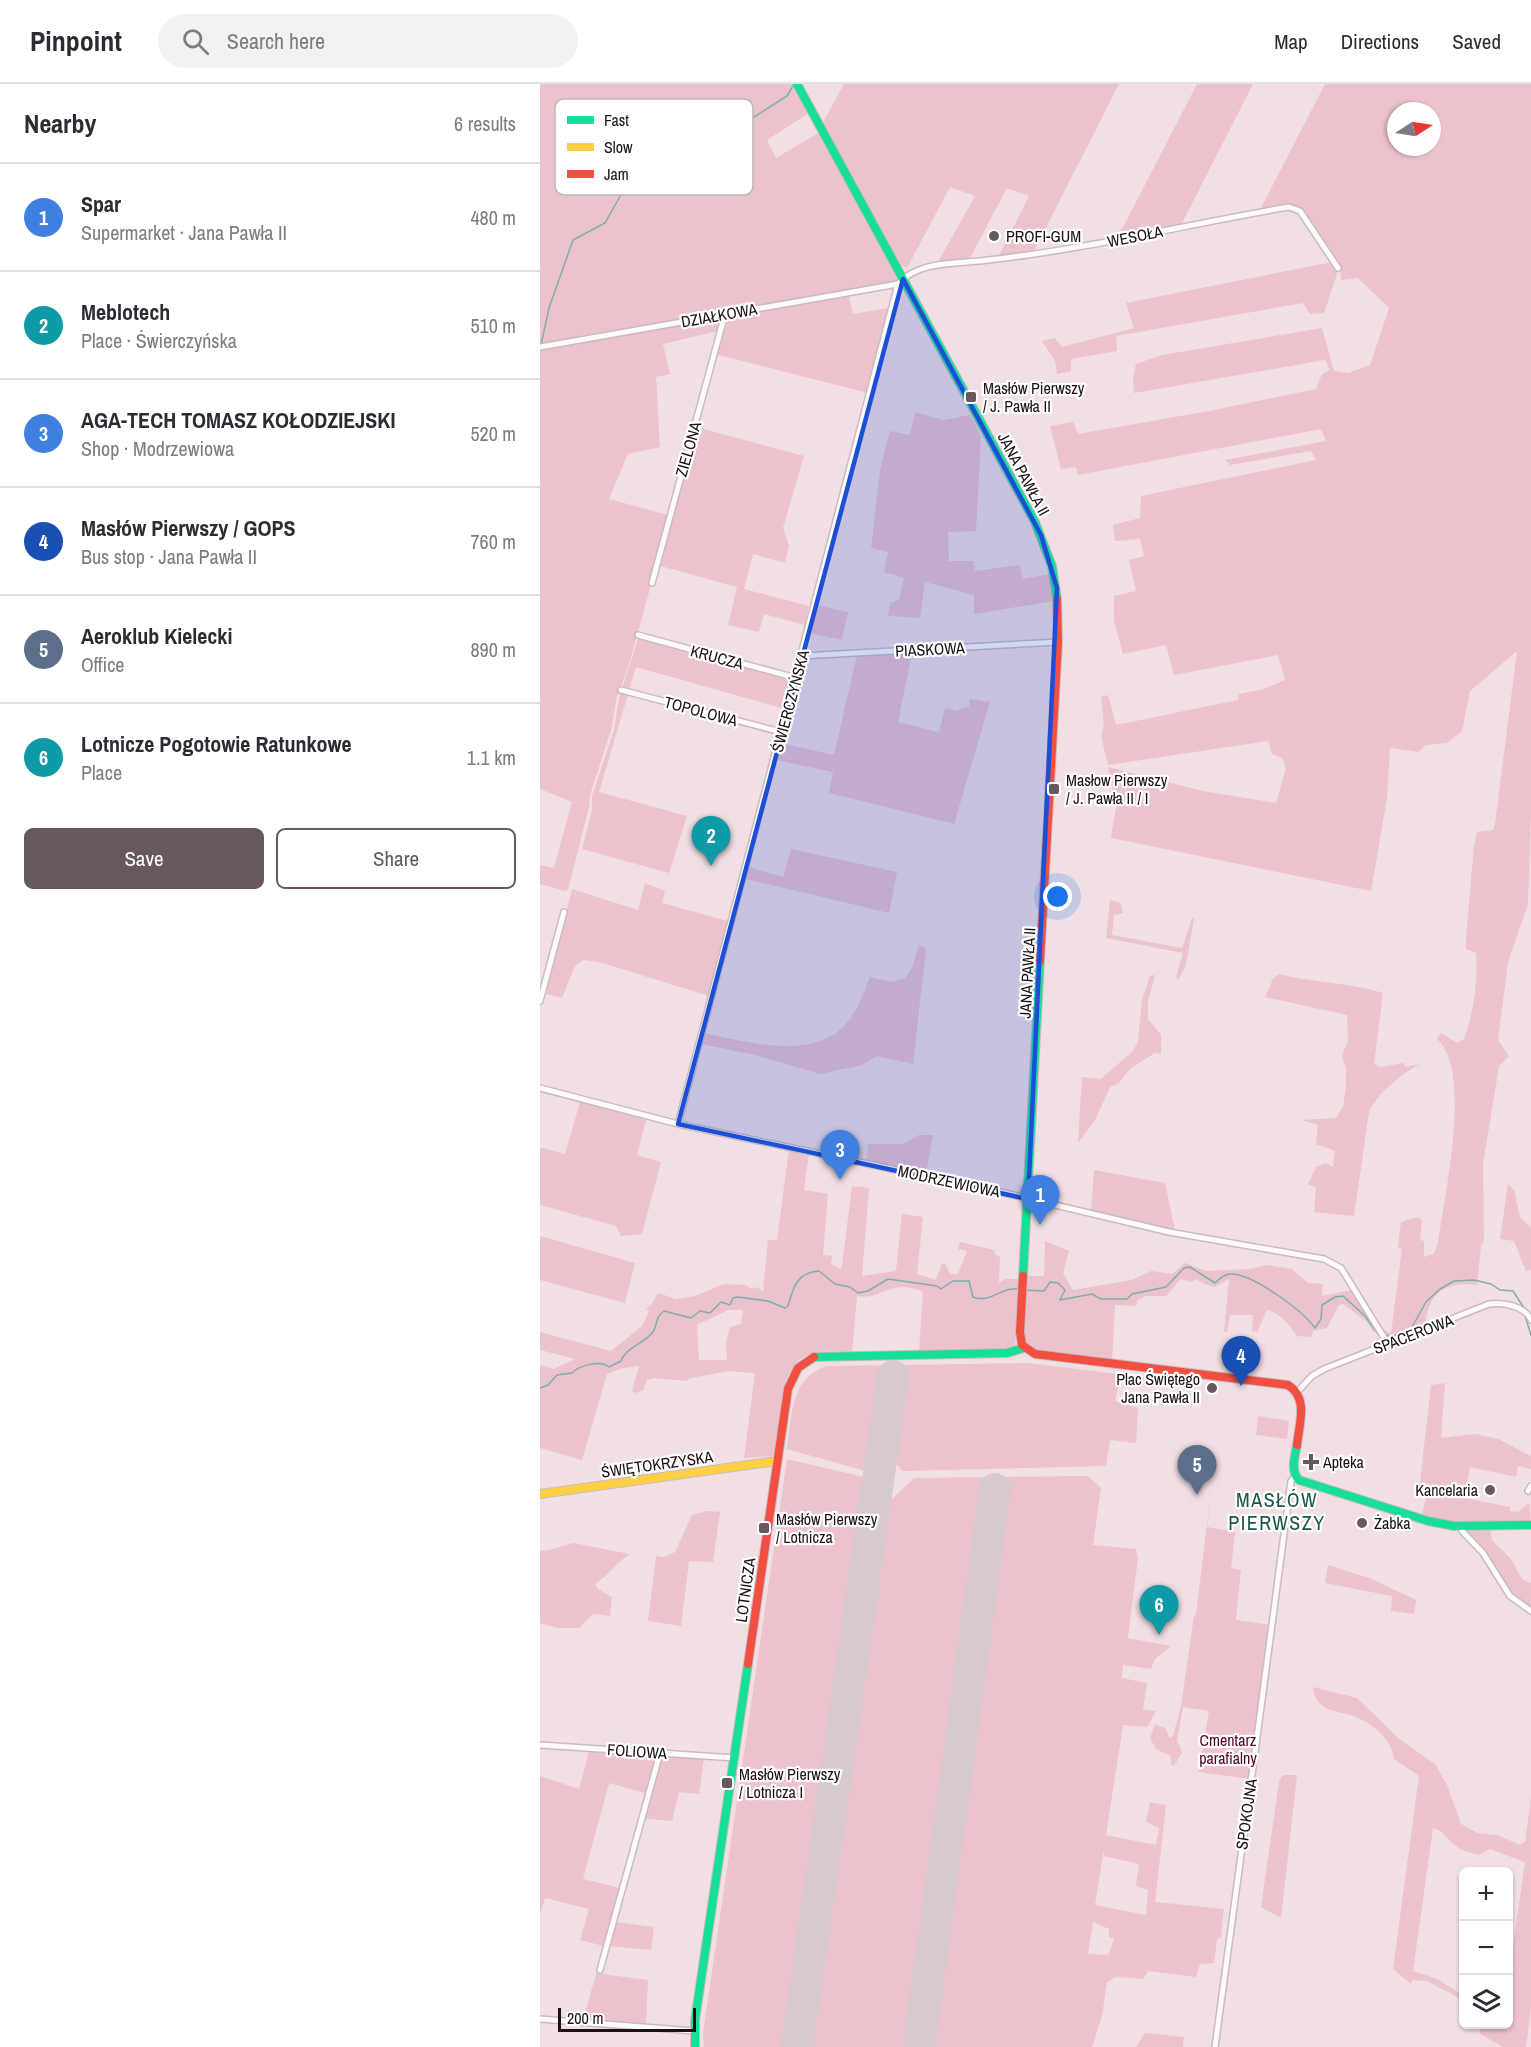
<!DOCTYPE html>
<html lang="en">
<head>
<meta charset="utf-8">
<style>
  body { margin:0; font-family:"Archivo Narrow",sans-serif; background:#f2f2f3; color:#2b2b33 }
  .controls { position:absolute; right:18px; bottom:18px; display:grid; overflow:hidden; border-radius:9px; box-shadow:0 2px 4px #0004 }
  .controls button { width:54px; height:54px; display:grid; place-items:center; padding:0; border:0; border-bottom:2px solid #e1e1e2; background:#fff; color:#2b2b33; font:30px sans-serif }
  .compass { position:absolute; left:847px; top:18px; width:54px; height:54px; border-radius:50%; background:#fff; box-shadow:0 2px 4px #0004; rotate:78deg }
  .scale { position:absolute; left:18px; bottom:15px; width:138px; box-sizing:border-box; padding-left:6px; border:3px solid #1b1013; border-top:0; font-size:16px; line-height:21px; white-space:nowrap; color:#1b1013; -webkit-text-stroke:4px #fff; paint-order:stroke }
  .you { position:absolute; left:518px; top:813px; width:21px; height:21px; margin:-15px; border:4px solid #fff; border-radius:50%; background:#1a73e8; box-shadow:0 0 0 9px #1a73e833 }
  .badge { display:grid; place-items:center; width:39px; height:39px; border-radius:50%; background:#66585c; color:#fff; font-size:20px; font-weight:700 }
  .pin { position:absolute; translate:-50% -50px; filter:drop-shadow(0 2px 3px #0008) }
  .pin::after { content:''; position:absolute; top:32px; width:21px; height:18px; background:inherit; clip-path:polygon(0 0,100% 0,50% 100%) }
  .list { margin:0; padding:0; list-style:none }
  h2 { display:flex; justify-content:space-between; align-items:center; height:78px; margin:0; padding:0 24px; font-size:26px }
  h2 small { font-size:20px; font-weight:400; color:#7c7c81 }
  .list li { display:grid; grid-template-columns:39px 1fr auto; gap:18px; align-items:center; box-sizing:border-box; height:108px; padding:0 24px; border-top:2px solid #e1e1e2 }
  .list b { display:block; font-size:22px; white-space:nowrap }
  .list p { margin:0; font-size:20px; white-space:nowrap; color:#7c7c81 }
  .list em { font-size:20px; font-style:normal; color:#7c7c81 }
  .actions { display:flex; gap:12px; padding:18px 24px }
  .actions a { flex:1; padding:14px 0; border:2px solid #66585c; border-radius:9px; text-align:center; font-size:21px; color:#66585c }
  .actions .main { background:#66585c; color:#fff }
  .icon { flex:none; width:33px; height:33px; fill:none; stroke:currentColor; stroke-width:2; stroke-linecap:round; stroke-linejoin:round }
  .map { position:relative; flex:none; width:991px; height:1963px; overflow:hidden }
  header { display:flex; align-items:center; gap:36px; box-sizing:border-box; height:84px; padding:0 30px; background:#fff; border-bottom:2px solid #e1e1e2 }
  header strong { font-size:28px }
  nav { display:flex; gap:33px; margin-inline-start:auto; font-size:21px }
  .search { width:420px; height:54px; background:#f2f2f3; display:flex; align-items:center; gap:15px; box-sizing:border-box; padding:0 21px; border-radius:33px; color:#7c7c81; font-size:22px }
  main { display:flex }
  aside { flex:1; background:#fff }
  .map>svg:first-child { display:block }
</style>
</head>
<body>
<header>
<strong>Pinpoint</strong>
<div class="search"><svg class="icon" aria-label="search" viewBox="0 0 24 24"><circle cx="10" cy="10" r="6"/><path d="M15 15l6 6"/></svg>Search here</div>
<nav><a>Map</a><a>Directions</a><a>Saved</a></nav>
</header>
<main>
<aside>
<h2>Nearby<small>6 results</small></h2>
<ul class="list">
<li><span class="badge" style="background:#3f7fe0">1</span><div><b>Spar</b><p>Supermarket · Jana Pawła II</p></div><em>480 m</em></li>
<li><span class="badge" style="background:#0f9aa8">2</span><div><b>Meblotech</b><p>Place · Świerczyńska</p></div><em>510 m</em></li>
<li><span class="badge" style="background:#3f7fe0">3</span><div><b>AGA-TECH TOMASZ KOŁODZIEJSKI</b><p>Shop · Modrzewiowa</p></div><em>520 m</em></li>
<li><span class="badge" style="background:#1a4fb4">4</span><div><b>Masłów Pierwszy / GOPS</b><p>Bus stop · Jana Pawła II</p></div><em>760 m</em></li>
<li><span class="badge" style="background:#5c6f8a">5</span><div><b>Aeroklub Kielecki</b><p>Office</p></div><em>890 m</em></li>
<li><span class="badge" style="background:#0f9aa8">6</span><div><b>Lotnicze Pogotowie Ratunkowe</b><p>Place</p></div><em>1.1 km</em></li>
</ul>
<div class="actions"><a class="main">Save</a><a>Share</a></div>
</aside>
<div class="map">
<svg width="991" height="1963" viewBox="0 0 991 1963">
  <rect width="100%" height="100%" fill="#f1dfe3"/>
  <path fill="#ecc2cc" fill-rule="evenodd" d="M0,0H254L269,29L227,56L236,74L280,48L359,196L356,199L182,233L178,247L123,260L130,290L116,293L120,363L88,370L69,415L128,431L156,343L264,372L243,444L249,461L245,479L213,470L204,505L269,522L265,541L224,530L219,548L188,541L197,503L117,481L120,468L88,584L77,612L71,646L50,711L49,723L28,806L25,807L0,800V781L14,784L32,718L0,705Z
    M304,0H579L493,169L459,172L489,112L467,104L430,174L397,180L435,112L410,103L367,184L357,179L282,40Z
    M657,0H713L641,141L578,153Z
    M785,0H991V727L988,820L968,878L958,956L969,972L959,982L943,1080L944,1156L941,1162L937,1201C904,1197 888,1209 885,1243L850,1256L842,1245L851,1249L862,1165L858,1164L861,1138L877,1133L882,1136L880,1156L884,1157V1173L894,1170L898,1159C904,1114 933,986 897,955L901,949L917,959L924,955C934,927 938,899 936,869L926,865V854L934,762L937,748L953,746L955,740L977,567L930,607L922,647L907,659L886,661L879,668L850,664L847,714L831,807L571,754L576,723L568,683L663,707L736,719L746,684L742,674L732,670L728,657L568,681L561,652L564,642L561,613L568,611L576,641L698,616L699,610L724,605L745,596L738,571L634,591L626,561L583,570L574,537V512L596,507L589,476L604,472L600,455L575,457L573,441L600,434L601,412L776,376L771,367L690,381L685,376L786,357L781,345L538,391L536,383L521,385L510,342L533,338L538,350L669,327L776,305L782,290L790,286L785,276L594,309L593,295L596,280L622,271L782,244L794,287L808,289L830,281L849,224L818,194L801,196L800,181L760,125L745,121L720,126ZM856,27H892V63H856Z
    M792,178L797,190L784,229L770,230L763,219L576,252L577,267L531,275V287L517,290L515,277L502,257L515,254L522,263L594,244L586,219Z
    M309,211L313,230L349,224L328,309L175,270L187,232Z
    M375,328L403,336L430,331L441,352L436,447L408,448L409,477H433L435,487L480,481L483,495L510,490L514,517L434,530V511L385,498L380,534L348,532L350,519L359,516L364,494L344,488L348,468L331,464L340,386L350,347L370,351Z
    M277,521L308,528L302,556L270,549Z
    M99,552L252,596L245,625L96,583L59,708L147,732L129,789L42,765L52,727V712L74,646L79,614Z
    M372,569L358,638L399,648L405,624L417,627L429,622L430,615L450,618L414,740L289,709L293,688L237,676L241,659L294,671L317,571Z
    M251,765L357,788L349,829L206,795L209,783L243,793Z
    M105,799L125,807L122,819L188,837L169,912L59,878L43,876L35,882L22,914L6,910L32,805L98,826Z
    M570,816L581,819L583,829L574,831L572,851L642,864L652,834L654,835L646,881L638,897L636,893L643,869L566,854Z
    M379,861L386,865L373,980L337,972L322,981L280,990L215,971L161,960L164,949C208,958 278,979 310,935C319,923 324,907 330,893L352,898L365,894L372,884Z
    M739,890C773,899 809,898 843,909L834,980L840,983L864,979L865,983L879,980C860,992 839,1007 829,1028L814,1132L774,1128L776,1104L768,1100L776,1083L786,1079L793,1083L795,1067L776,1060L778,1041L762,1036L796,1034L803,1023L806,1003V984L802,972L808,956L807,931L725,913L733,895Z
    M615,891L608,918V935L621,951V970L615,969L591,984L578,1000L570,1003L555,1036L538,1059L542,993L561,995L593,967L598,957L602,916L610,892Z
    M40,1018L106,1036L97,1071L121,1078L102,1150L81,1152L76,1142L0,1121V1063L25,1070Z
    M379,1051H393L386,1089L326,1077L328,1060H363Z
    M249,1065L269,1069L264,1106L288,1110L283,1171L292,1172L291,1180L301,1185L302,1181L312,1102L329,1104L322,1192L356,1187L362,1130L383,1133L377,1190L396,1196L402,1180L405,1179L410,1190H418L427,1167L418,1165L420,1158L454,1166L456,1171L460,1173L459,1199L466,1195H479L475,1262C462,1273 399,1267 379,1267L383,1208C351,1193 341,1217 317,1212L312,1268C300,1268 286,1266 274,1269C232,1279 245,1343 233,1372L204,1374L215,1289L190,1287L150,1294L146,1297L115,1294L107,1296L103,1306L96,1309L92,1307L99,1282L83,1284L67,1290L42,1376L0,1364V1281L14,1285L35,1275L0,1266V1248L71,1267L102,1242L109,1227L106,1225L111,1221L118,1209L136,1215L155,1212L184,1200L206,1201L212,1205L218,1203L223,1208L228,1156H237ZM188,1226H203L201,1240L190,1243L186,1258L187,1276H159L157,1241Z
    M554,1086L625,1099L635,1146L551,1128Z
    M968,1100L974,1106L980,1133L991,1144V1186L986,1187L974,1157L960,1155Z
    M0,1152L95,1179L85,1219L0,1196Z
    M505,1157L529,1167L523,1189L533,1206L592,1196L611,1187L632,1190L645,1179L666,1187L709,1185L727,1181L752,1185L768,1199L783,1200L782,1212L812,1206L838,1246L833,1248L827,1238L803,1220L799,1221L787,1244L773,1247L771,1253L757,1252C749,1241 740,1229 727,1226L717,1248L712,1247L713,1231H690L687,1248H684L689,1195L675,1203L664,1200L657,1195L651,1198L641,1195L626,1212H605L597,1217L596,1222L575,1221L572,1277L497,1268L486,1262L482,1249L488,1192H504Z
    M488,1279L619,1295L614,1298L585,1295L578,1304L575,1317L598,1324L596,1359L570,1356L566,1382L362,1387L353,1376L329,1388L247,1365C252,1332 250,1295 286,1282Z
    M905,1299L901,1354L935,1350L958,1355L991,1372V1385L978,1382L976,1393L930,1383L924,1414L970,1423V1427L978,1428L989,1419L991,1438L923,1440L882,1432L888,1405L880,1398L891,1301Z
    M718,1332L749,1337L747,1355L716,1351Z
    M247,1375L328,1394L246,1963H164L163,1949Z
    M673,1389L667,1443L695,1448L691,1484L701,1486L696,1536L730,1541L710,1695L659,1688L669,1627L643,1623L637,1656L642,1668L634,1682L631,1680V1672L616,1665L610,1654L615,1640L625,1644L630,1654L633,1652L641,1622L654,1531H656Z
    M548,1392L561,1404L553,1461L596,1465L598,1474L588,1554L631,1562L615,1575L611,1585L583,1581L582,1594L607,1599L603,1625L616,1627L607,1643L583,1641L566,1751L616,1761L619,1744L606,1738L610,1718L626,1721L615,1818L684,1825L681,1853L677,1855L674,1879L660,1880L656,1893L608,1887L603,1895L576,1893L567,1898L562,1932L552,1963H267L347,1420L374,1394ZM564,1765V1772L599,1780L596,1802L608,1806L606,1831L555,1821ZM553,1838L569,1845V1853L574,1855L568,1871L548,1870Z
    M167,1427L180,1428L173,1478L149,1477L141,1542L108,1537L116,1472L124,1473L135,1468L152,1431Z
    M924,1444H950L952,1456L971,1475L982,1495L991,1499V1523L973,1511L945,1468Z
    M33,1459L90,1470C76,1479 69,1491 55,1500L58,1505L72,1513L70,1532L53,1530L39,1544H18L0,1539V1466L6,1467Z
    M788,1481L832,1495L876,1516L874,1530L851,1527L852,1512L785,1499Z
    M773,1603L817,1614L858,1654L895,1680L907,1701L921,1740L938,1749L957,1751L980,1761L985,1758L991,1714V1923L986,1963H963L940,1950V1941L968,1940L969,1889L985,1778L950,1765L939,1771C931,1769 923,1767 916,1762C907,1755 904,1747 893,1744L873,1887L897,1895L923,1911V1916L887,1897L872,1896L871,1900L853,1885L879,1692L854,1675C852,1654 830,1637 810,1631C799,1627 785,1628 777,1616C775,1613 774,1607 773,1603Z
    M49,1667L164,1675L159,1710L139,1708L132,1737L99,1734L105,1709L69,1699L43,1795L84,1805L76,1838L114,1843L111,1866L69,1862L61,1890L108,1896L106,1941L43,1936L64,1862L40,1856L49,1825L5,1814L0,1831V1692L39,1705Z
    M743,1691H757L741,1834L721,1823L739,1698Z
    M605,1949L644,1953L643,1963H596Z"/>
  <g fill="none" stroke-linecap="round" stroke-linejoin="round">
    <path stroke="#7fafaa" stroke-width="1.5" d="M1,261L9,224L33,156L65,139L87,100L145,65L203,40L247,12L253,2
      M485,1206L504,1207L510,1198L518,1199L525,1206L520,1216L552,1210L561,1215H587L592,1210L626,1203L644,1184L650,1183L675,1199C679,1195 684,1190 691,1190C713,1190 762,1226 775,1244L781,1235L782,1221L795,1213L803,1212L825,1232L838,1250
      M985,1232L991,1251
      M843,1250L851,1253L871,1245L886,1218L900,1205L914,1197L934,1196L951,1200L960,1206L973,1207L984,1224
      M0,1304L8,1301L17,1291L32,1289C40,1281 60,1276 69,1283L81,1277C86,1263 104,1260 113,1248C118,1240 115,1233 124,1227L151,1234L160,1227L170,1229L181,1218L190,1221L193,1214L198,1213L228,1217L245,1224L248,1222C253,1204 257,1188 279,1187L295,1200L310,1203L318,1209L328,1207L348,1195L397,1202L401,1205L413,1197H429L433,1213C451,1220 461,1202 480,1205"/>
    <path stroke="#d6cace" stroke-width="32" d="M257,1963L353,1292
      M379,1963L455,1405"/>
    <g stroke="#c9bbbe" stroke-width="8">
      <path id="street" d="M0,263L358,200
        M112,499L185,230
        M98,551L256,594
        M261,572L518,558
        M81,606L241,648
        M0,917L24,828
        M0,1004L138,1040L452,1106L629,1148L784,1175L801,1184L848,1260
        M138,1040L358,200C379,176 419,180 448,176C549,165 648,140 749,123L760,127L798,184
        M758,1307L772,1292L784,1285L949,1220C963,1218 985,1222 991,1236
        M988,1407L991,1402
        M921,1442L922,1447L943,1469L970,1512L991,1527
        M0,1661L195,1674
        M60,1886L120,1669
        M0,1935L154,1947
        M675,1963C700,1774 727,1586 751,1397L755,1392"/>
    </g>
    <g stroke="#c9bbbe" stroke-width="10">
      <path id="fast" d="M257,0L495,438L512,482L517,515
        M483,1192L500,877
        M274,1273L467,1269L484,1264
        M757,1361C755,1372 750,1387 759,1396L888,1437L914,1442L991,1441
        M155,1963V1936L208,1580"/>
    </g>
    <g stroke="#c9bbbe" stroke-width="10">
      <path id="slow" d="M0,1410L237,1377"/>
    </g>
    <g stroke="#c9bbbe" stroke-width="10">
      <path id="jam" d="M500,877L518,558L517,515
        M483,1192L480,1248L482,1261L495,1270L748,1301C769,1314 759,1340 757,1361
        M208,1580L248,1305L258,1284L274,1273"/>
    </g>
    <use href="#street" stroke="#fdfafb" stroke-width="5"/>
    <use href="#fast" stroke="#16e098" stroke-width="8"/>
    <use href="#slow" stroke="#ffcf43" stroke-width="8"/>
    <use href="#jam" stroke="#f24e42" stroke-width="8"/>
  </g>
  <path fill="#1d4ed8" fill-opacity="0.2" stroke="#1d4ed8" stroke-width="4.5" stroke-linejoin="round" d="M363,195L501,451L517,504L488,1115L138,1040Z"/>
  <g fill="#66585c" stroke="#fff" stroke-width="2">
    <circle cx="454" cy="152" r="6"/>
    <rect x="425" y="307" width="12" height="12" rx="3"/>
    <rect x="508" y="699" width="12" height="12" rx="3"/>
    <circle cx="672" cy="1304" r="6"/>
    <path d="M768 1369h6v6h6v6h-6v6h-6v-6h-6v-6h6z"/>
    <circle cx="950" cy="1406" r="6"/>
    <circle cx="822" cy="1439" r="6"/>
    <rect x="218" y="1438" width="12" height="12" rx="3"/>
    <rect x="181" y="1693" width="12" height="12" rx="3"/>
  </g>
  <g text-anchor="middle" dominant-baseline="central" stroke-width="4.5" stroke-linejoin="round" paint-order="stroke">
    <g font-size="16" fill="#1b1013" stroke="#fff" text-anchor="start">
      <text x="466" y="152">PROFI-GUM</text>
      <text x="443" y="304">Masłów Pierwszy<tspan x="443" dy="18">/ J. Pawła II</tspan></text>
      <text x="526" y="696">Masłow Pierwszy<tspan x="526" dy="18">/ J. Pawła II / I</tspan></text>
      <text x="660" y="1295" text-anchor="end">Plac Świętego<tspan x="660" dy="18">Jana Pawła II</tspan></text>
      <text x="783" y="1378">Apteka</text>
      <text x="938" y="1406" text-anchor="end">Kancelaria</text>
      <text x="236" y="1435">Masłów Pierwszy<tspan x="236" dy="18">/ Lotnicza</tspan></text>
      <text x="834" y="1439">Żabka</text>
      <text x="199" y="1690">Masłów Pierwszy<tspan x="199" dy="18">/ Lotnicza I</tspan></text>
    </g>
    <g font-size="16" fill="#1b1013" stroke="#fff">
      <text transform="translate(595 152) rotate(-11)">WESOŁA</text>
      <text transform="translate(179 231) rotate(-10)">DZIAŁKOWA</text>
      <text transform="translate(148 365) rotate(-74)">ZIELONA</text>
      <text transform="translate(484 390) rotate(62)">JANA PAWŁA II</text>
      <text transform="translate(390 565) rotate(-3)">PIASKOWA</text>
      <text transform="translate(177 573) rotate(15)">KRUCZA</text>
      <text transform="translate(250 617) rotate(-75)">ŚWIERCZYŃSKA</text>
      <text transform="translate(161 627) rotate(15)">TOPOLOWA</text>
      <text transform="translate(487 889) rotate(-87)">JANA PAWŁA II</text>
      <text transform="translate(409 1097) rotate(12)">MODRZEWIOWA</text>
      <text transform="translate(873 1250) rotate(-21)">SPACEROWA</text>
      <text transform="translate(117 1380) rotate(-8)">ŚWIĘTOKRZYSKA</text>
      <text transform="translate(205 1506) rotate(-82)">LOTNICZA</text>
      <text transform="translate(97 1667) rotate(4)">FOLIOWA</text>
      <text transform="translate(706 1730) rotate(-82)">SPOKOJNA</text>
    </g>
    <g font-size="16" fill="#500324" stroke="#fff">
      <text x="688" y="1656">Cmentarz<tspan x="688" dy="18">parafialny</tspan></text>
    </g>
    <g font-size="20" letter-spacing="1.5" fill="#1a544d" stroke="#fff">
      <text x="737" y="1415">MASŁÓW<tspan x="737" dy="23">PIERWSZY</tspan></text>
    </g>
  </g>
  <rect x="15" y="15" width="198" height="96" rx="9" fill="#fff" stroke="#bbb7b8" stroke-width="1.5"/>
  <rect x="27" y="32" width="27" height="8" fill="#16e098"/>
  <rect x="27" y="59" width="27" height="8" fill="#ffcf43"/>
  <rect x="27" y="86" width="27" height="8" fill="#f24e42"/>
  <g font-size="16" fill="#1b1013">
    <text x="64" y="42">Fast</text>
    <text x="64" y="69">Slow</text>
    <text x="64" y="96">Jam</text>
  </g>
</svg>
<div class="controls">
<button>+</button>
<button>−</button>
<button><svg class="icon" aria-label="layers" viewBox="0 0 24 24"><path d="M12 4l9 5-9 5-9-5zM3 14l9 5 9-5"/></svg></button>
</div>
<svg class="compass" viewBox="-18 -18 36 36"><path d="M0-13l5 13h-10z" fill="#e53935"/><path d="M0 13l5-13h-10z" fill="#7c7c81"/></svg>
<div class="scale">200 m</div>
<div class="you"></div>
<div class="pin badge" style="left:500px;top:1141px;background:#3f7fe0">1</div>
<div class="pin badge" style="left:171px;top:782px;background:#0f9aa8">2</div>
<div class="pin badge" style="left:300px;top:1096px;background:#3f7fe0">3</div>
<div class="pin badge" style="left:701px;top:1302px;background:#1a4fb4">4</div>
<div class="pin badge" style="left:657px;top:1411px;background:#5c6f8a">5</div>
<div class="pin badge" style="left:619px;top:1551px;background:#0f9aa8">6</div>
</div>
</main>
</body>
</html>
